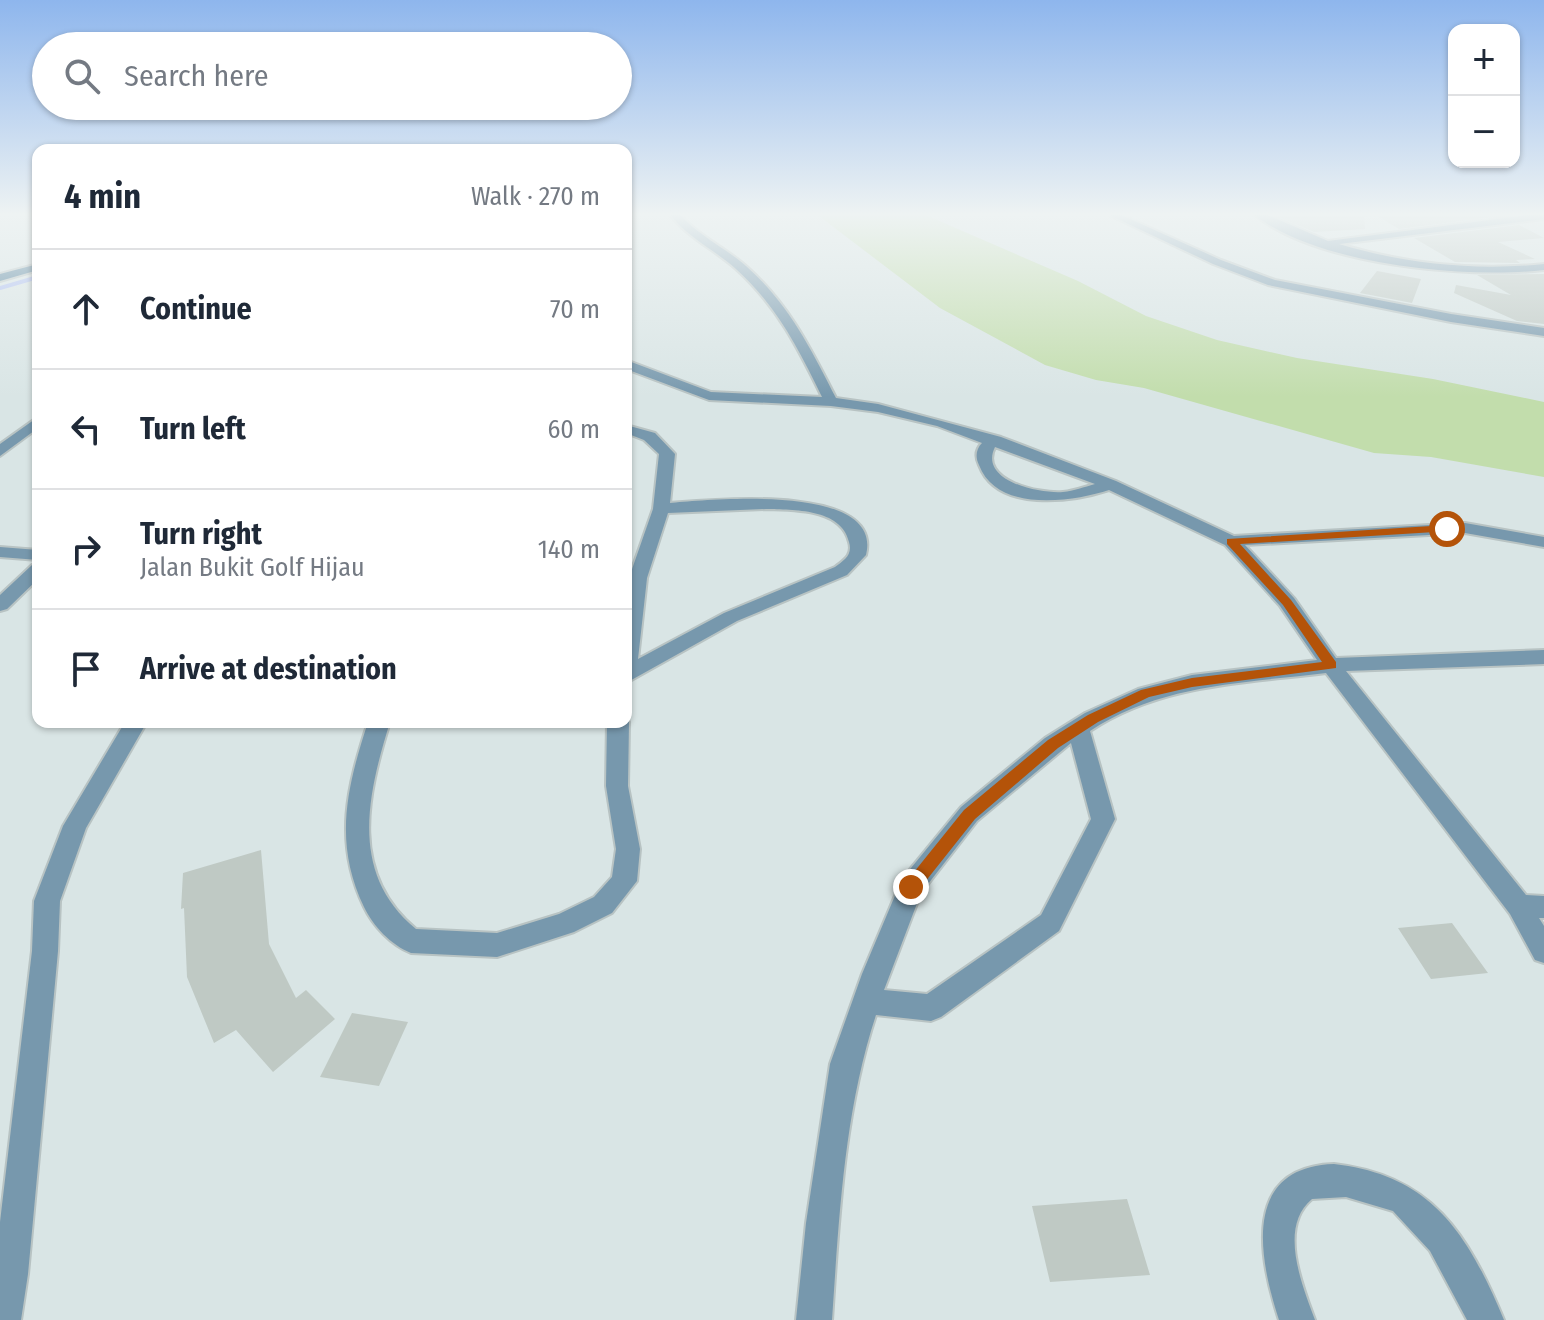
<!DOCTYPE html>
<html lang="en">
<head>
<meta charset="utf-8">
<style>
  body { margin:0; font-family:"Fira Sans Condensed",sans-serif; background:#f2f2f3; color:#1f2937 }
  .controls { position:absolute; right:24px; top:24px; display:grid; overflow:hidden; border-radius:16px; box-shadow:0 2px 6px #0004 }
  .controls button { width:72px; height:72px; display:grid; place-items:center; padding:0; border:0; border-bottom:2px solid #e0e1e3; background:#fff; color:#1f2937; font:40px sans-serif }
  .stop { position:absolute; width:24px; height:24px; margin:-18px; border:6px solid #b45309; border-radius:50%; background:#fff }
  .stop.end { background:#b45309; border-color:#fff; box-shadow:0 2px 8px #0008 }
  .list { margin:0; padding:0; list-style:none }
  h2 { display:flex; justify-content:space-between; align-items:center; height:104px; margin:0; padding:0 32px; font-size:34px }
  h2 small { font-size:26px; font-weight:400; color:#747a83 }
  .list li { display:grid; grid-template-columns:52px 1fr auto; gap:24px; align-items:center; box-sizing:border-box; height:120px; padding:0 32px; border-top:2px solid #e0e1e3 }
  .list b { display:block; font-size:30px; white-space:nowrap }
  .list p { margin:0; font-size:26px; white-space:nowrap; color:#747a83 }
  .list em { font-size:26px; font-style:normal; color:#747a83 }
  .icon { flex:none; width:44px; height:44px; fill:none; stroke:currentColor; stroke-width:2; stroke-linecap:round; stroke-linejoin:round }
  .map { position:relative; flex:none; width:1544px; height:1320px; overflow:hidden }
  .search { position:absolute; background:#fff; box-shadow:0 2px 6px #0004; left:32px; top:32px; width:600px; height:88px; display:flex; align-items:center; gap:20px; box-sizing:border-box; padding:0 28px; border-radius:44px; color:#747a83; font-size:30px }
  .panel { position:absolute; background:#fff; box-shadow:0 2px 6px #0004; left:32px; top:144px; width:600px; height:584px; border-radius:16px }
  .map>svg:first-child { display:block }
</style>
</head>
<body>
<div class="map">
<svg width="1544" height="1320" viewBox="0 0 1544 1320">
  <rect width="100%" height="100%" fill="#d9e5e5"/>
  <path fill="#c2ddac" d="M815,213H921L1078,281L1146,316L1217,340L1297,358L1433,379L1544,402V477L1431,457L1374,453L1144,388L1096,380L1045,365L940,308Z"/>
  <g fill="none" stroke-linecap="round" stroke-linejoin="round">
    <path stroke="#a8baf4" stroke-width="4" d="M0,288L38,277"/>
  </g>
  <path fill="#bfc9c4" d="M1269,213H1364L1365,229L1314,232Z
    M1372,213H1494L1501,216L1399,229Z
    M1519,225L1544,238L1498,242L1535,259L1516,260L1520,263L1455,262L1414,238Z
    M1377,271L1421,279L1412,303L1360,293Z
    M1544,274V324L1517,321L1454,293L1456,285L1511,295L1477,275Z
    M261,850L269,944L296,998L306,990L335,1019L273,1072L236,1030L214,1043L187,977L184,908L181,909L183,873Z
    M1452,923L1488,973L1431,979L1398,928Z
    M352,1013L408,1022L379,1086L320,1077Z
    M1127,1199L1150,1275L1050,1282L1032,1206Z"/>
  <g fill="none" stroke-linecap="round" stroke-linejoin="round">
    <g stroke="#b8c3c3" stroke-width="4">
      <path id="street" d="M669,213H679C693,232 727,249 746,266C789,304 811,349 836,398L878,404L1001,437L1116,481L1234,536L1465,523L1544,537V547L1465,533L1245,545L1294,598L1336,658L1544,650V664L1346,671L1526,895L1544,896V918H1539L1544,926V963L1535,960L1510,914L1326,673C1245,683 1160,684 1090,731L1115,819L1059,931L941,1017L931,1021L876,1015C844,1112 839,1218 832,1320H796L806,1223L830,1064L862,974L902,879L961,807L1045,738L1085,713L1138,689L1192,675L1317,660L1280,606L1225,545L1109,490C1072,502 997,513 979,465C975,457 976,449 982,443L937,426L878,412L831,406L709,400L626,369V360L711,392L822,397C798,348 777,306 736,269C715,250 685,236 669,213ZM995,447L1095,484C1084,487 1074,491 1063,492C1040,494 978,481 995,447ZM1071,743L1091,819L1041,915L927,994L884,990L921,893L977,821Z
        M1105,213H1117L1221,260L1275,280L1451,314L1544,328V336L1451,322L1268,285L1213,264Z
        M1252,213H1263L1328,241L1544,213V219L1339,244C1406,264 1475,271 1544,264V270C1465,279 1315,265 1252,213Z
        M38,417V428L0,456V444Z
        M626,425L655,433L675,454L670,503C708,500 884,482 866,555L847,575L737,621L626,683V572H631L653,509L659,454L644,440L626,433ZM766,509C793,510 841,508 849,542C853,555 844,560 835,567L724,613L638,659L647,578L668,513Z
        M0,547L38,550V560L0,557Z
        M38,564V579L7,609L0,611V595L32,565Z
        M626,717L629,722L628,786L640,849L637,881L612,913L574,932L497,957L411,953C391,945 373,926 364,907C333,842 347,787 368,722H390C367,796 349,874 416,929L497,933L559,914L594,897L612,877L616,849L606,786L607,722H626Z
        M125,722H147L86,828L60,901L58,951L28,1274L21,1320H0V1222L32,951L34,901L63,826Z
        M1334,1164C1432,1175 1468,1234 1504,1320H1467L1430,1251L1393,1211L1346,1197L1312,1199C1278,1227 1302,1285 1315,1320H1279C1259,1259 1241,1167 1334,1164Z"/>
    </g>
    <g stroke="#b8c3c3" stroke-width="4">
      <path id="secondary" d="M38,264V270L0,281V274Z"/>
    </g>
    <use href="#street" fill="#7798ad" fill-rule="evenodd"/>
    <use href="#secondary" fill="#417492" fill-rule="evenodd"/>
  </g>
  <linearGradient id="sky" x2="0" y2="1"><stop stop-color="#8eb6ed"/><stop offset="0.54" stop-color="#eef3f3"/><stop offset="1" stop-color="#eef3f3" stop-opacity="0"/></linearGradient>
  <rect width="1544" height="397" fill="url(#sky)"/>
  <path fill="#b45309" d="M1447,525L1451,526V531L1240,544L1291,600L1336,662V668L1192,687L1149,697L1098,722L1058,748L975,819L917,892H906V882L964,810L1048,740L1088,715L1141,690L1192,678L1322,662L1283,605L1227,544V539Z"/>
</svg>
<div class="controls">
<button>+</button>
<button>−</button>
</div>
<div class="stop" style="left:1447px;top:529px"></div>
<div class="stop end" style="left:911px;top:887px"></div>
<div class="search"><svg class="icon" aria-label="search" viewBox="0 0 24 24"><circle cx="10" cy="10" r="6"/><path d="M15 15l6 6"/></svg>Search here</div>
<section class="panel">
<h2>4 min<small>Walk · 270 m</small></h2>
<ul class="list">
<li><svg class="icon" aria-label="ahead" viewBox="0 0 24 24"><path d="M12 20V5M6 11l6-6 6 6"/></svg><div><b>Continue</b></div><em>70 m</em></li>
<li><svg class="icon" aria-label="left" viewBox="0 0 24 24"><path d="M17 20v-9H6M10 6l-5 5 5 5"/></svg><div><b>Turn left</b></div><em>60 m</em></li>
<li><svg class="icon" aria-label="right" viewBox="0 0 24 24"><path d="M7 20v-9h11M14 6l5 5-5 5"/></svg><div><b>Turn right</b><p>Jalan Bukit Golf Hijau</p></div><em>140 m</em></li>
<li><svg class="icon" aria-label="arrive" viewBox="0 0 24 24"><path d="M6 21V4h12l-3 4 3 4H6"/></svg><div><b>Arrive at destination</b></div></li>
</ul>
</section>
</div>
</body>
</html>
